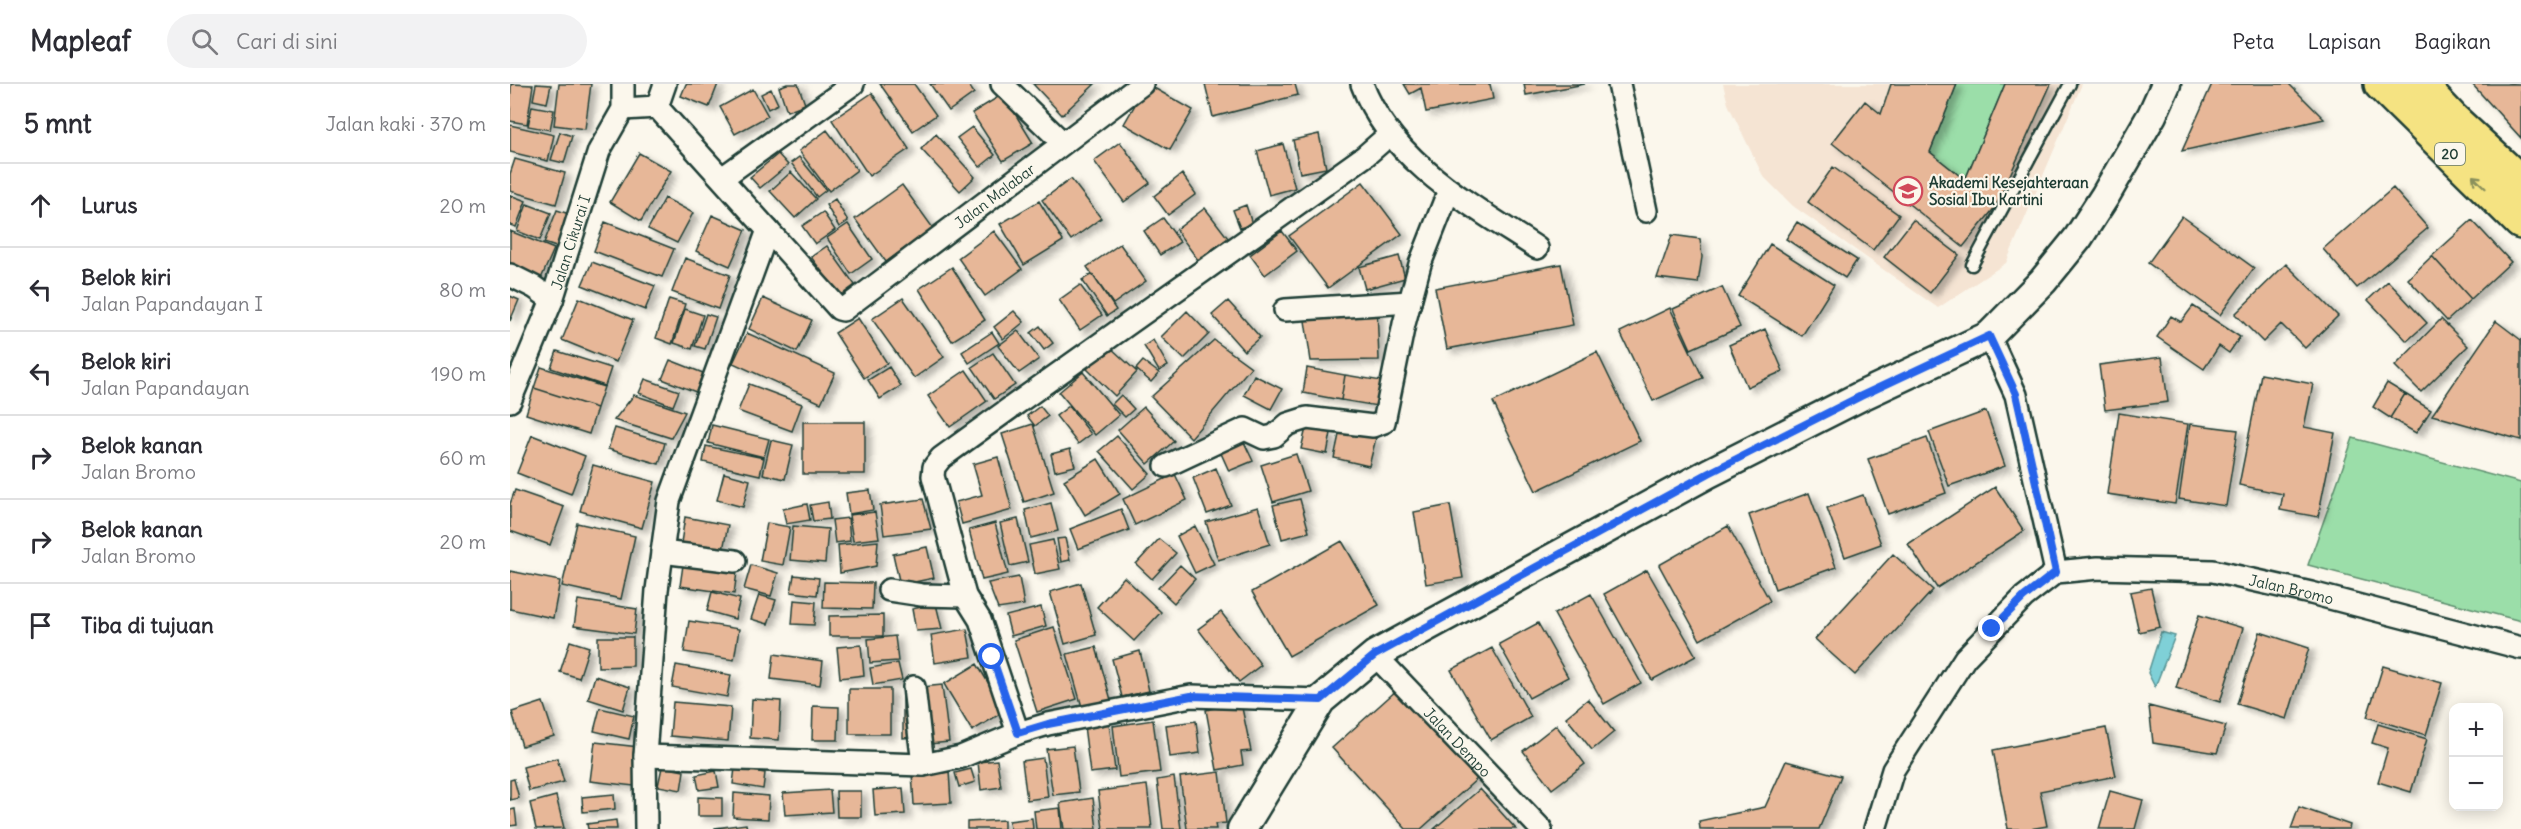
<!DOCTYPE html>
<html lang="id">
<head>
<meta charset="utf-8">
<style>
  body { margin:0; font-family:Delius,sans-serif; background:#f2f2f3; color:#2b2b33 }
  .controls { position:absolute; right:18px; bottom:18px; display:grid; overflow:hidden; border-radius:12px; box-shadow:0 3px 15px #0003 }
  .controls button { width:54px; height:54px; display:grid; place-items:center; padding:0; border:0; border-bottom:2px solid #e1e1e2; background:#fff; color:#2b2b33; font:30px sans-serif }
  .stop { position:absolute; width:18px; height:18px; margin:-14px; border:4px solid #2563eb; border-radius:50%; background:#fff }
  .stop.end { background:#2563eb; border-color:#fff; box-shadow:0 2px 6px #0008 }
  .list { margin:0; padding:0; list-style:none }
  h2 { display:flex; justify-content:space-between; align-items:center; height:78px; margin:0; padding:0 24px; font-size:26px }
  h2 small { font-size:20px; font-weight:400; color:#7c7c81 }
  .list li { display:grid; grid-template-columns:39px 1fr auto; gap:18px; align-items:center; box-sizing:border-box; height:84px; padding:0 24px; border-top:2px solid #e1e1e2 }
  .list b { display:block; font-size:22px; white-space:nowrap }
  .list p { margin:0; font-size:20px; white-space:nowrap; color:#7c7c81 }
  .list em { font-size:20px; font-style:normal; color:#7c7c81 }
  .icon { flex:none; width:33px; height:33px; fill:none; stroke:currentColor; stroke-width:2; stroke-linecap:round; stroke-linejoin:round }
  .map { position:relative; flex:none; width:2011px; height:745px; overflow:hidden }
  header { display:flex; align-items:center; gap:36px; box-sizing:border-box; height:84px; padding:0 30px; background:#fff; border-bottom:2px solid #e1e1e2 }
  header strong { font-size:28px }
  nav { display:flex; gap:33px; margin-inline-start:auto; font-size:21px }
  .search { width:420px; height:54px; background:#f2f2f3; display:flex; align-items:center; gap:15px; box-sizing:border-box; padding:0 21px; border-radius:33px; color:#7c7c81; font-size:22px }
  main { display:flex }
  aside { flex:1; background:#fff }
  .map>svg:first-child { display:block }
</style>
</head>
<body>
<header>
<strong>Mapleaf</strong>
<div class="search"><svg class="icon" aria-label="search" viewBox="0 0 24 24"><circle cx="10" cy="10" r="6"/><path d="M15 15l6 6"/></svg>Cari di sini</div>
<nav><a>Peta</a><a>Lapisan</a><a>Bagikan</a></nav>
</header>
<main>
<aside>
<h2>5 mnt<small>Jalan kaki · 370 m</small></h2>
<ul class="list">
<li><svg class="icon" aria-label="ahead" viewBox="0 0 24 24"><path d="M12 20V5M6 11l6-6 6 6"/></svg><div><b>Lurus</b></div><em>20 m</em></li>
<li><svg class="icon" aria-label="left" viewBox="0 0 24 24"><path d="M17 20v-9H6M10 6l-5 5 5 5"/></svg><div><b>Belok kiri</b><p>Jalan Papandayan I</p></div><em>80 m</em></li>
<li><svg class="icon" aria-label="left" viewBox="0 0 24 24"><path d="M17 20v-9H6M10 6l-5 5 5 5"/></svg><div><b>Belok kiri</b><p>Jalan Papandayan</p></div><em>190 m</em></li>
<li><svg class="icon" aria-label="right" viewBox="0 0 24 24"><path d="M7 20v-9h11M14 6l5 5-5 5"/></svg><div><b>Belok kanan</b><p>Jalan Bromo</p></div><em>60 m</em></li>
<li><svg class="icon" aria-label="right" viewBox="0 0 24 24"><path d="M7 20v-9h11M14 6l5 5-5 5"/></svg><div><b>Belok kanan</b><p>Jalan Bromo</p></div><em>20 m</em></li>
<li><svg class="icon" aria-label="arrive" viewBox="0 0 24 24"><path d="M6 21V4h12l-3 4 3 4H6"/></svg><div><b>Tiba di tujuan</b></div></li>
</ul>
</aside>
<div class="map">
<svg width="2011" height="745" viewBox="0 0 2011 745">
  <defs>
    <filter id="shadow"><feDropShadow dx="6" dy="4" stdDeviation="3" flood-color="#0004"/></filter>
  </defs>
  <rect width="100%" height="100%" fill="#fbf7ec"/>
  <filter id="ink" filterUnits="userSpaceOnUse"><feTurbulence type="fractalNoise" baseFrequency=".0167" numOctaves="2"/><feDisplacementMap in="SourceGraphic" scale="12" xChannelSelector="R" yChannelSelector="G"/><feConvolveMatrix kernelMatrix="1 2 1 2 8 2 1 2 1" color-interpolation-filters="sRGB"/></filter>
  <g filter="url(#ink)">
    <path fill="#f5e4d3" d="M1213,0H1572L1496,179L1428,224L1283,122L1253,92L1218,20Z"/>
    <path fill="#9bdea9" stroke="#5d8e6e" stroke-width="1.5" d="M1447,0H1495L1455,96L1420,68Z
      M1843,354L2011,399V537L1798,481Z"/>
    <path fill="#7fd0d7" stroke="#599596" stroke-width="1.5" d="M1651,548L1665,552L1645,603L1638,589Z"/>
    <path fill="#e7b798" stroke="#1f3d34" stroke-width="1.5" filter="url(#shadow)" d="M1,0L23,1L17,40L0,37Z
      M26,0L41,1L37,19L23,16Z
      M49,0H81L75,45L44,41Z
      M176,0H208L199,23L171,12Z
      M277,0H288L295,20L277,27L269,3Z
      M370,0H404L426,31L403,47Z
      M420,0H458L464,9L439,27Z
      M523,0H585L552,31Z
      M637,0L683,26L660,66L614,40Z
      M695,0H785L788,11L703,33Z
      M894,0H980L983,15L916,28L911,4L900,10Z
      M1014,0H1075L1016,11Z
      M1381,0H1447L1420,68L1455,96L1495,0H1541L1486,122L1453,163L1322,59L1355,17L1371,30Z
      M1702,0H1779L1814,35L1672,67Z
      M1962,0H2011V54Z
      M243,5L258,32L225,50L210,23Z
      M261,5L268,20L258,25L251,10Z
      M362,9L399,65L359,92L322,36Z
      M493,10L523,59L493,77L462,29Z
      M22,22L44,26L40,46L18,42Z
      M0,41L44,51L38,77L0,68Z
      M462,43L485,71L470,83L447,54Z
      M317,46L347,86L319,107L289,67Z
      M50,48L62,52L54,79L41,76Z
      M426,50L465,93L450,107L411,65Z
      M809,50L816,84L790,89L783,56Z
      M610,58L640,99L614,118L584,77Z
      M773,60L785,104L759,111L747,67Z
      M129,69L161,87L131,137L100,118Z
      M268,70L278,81L250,104L240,93Z
      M289,73L316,106L307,113L281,79Z
      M5,75L55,89L46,120L0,107V90Z
      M1323,83L1389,131L1363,166L1298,118Z
      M281,88L306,115L285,134L260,107Z
      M672,90L686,110L658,131L644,112Z
      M561,95L591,134L561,156L532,116Z
      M853,98L892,150L818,204L779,152Z
      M392,101L423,144L376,178L345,135Z
      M1883,104L1918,144L1847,204L1813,165Z
      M0,111L16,117L6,143L0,141Z
      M155,114L183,129L167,159L138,145Z
      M325,115L338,137L329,143L316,121Z
      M529,117L553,157L514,181L490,140Z
      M17,120L41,129L30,156L7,147Z
      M736,121L742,140L730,144L723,126Z
      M695,124L718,154L688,176L666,146Z
      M47,126L62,131L49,164L34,159Z
      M313,128L325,146L305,160L292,142Z
      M202,131L236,146L220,182L186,167Z
      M1672,132L1744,184L1710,231L1638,179Z
      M653,134L670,158L650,171L634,147Z
      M1403,136L1449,171L1420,209L1374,173Z
      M1962,136L2001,178L1961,215L1922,172Z
      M95,138L164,165L152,193L84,167Z
      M1287,138L1347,176L1335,194L1276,155Z
      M338,140L362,175L341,190L317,154Z
      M0,147L44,165L30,197L0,184Z
      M484,147L512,185L475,212L448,174Z
      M772,147L787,167L755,191L740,171Z
      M1162,151L1190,155L1192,173L1188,199L1147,194Z
      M610,160L636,197L603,220L577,183Z
      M1260,160L1324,201L1292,252L1228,212Z
      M317,162L345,201L330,212L301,173Z
      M889,172L895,194L855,205L849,183Z
      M1922,172L1961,215L1937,237L1898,195Z
      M175,174L220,191L208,225L162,208Z
      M82,178L145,202L135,226L72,201Z
      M1051,180L1063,241L937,265L925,204Z
      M1776,180L1828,232L1795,264L1771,240L1753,258L1725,230Z
      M442,183L475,236L442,257L409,205Z
      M582,190L606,226L597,232L572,196Z
      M1878,197L1917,239L1897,257L1858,216Z
      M570,201L592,231L570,246L549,216Z
      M1212,203L1230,243L1181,265L1163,225Z
      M0,212L9,216L0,237Z
      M69,214L123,236L106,278L52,256Z
      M253,214L302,236L287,268L239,245Z
      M393,214L434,273L404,294L362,235Z
      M159,215L175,220L162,260L146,254Z
      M718,217L750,253L734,267L702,231Z
      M867,222L869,276L801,277L794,230Z
      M1683,222L1730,253L1719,269L1709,262L1694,285L1647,253L1661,232L1671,238Z
      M1160,224L1193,294L1143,317L1110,248Z
      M175,225L193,231L182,265L164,259Z
      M504,227L514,238L493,255L484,243Z
      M677,227L699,250L674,275L651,253Z
      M196,230L206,233L195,265L185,262Z
      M348,234L377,279L354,294L325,249Z
      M1931,235L1958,262L1911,308L1885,282Z
      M1986,237L2011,256V356L1922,331Z
      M530,242L543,259L534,266L521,249Z
      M1255,245L1273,287L1237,303L1219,261Z
      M508,247L529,275L509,289L488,262Z
      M482,248L489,259L459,279L452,268Z
      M237,249L325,289L311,319L223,279Z
      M643,256L658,282L649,287L634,262Z
      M704,256L741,283L681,354L641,313Z
      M599,262L627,288L605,312L577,285Z
      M47,267L101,284L95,302L41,284Z
      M1087,268L1130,357L1026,407L983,318Z
      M483,269L505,301L484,315L462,283Z
      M1652,273L1658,318L1595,326L1589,281Z
      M160,276L193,289L186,308L152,295Z
      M633,277L649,289L641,298L626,285Z
      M31,283L94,303L87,324L24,304Z
      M379,283L391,302L370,315L358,296Z
      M797,284L835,291L831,316L793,309Z
      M456,286L477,317L440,343L418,312Z
      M573,288L609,331L585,351L549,308Z
      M1751,290L1803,300L1794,343L1825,349L1808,433L1770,426L1773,410L1729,401Z
      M744,291L772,305L761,325L734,311Z
      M835,291L872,297L867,322L831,316Z
      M135,295L169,307L163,322L129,309Z
      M1877,299L1895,310L1880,334L1863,323Z
      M239,300L292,320L282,347L228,327Z
      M24,304L87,324L79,350L16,330Z
      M1895,310L1921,326L1906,349L1880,334Z
      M124,311L175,328L161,354L104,336Z
      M611,311L624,325L615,333L602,320Z
      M530,322L538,332L525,342L517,332Z
      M559,322L581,350L568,360L546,332Z
      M634,323L664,357L638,380L608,346Z
      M1476,327L1495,382L1439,402L1419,348Z
      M1609,329L1678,340L1665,420L1597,410Z
      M293,338H355V390H293Z
      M523,340L544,408L514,418L492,350Z
      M1680,340L1728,346L1716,422L1669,415Z
      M202,341L259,355L254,373L198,359Z
      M105,344L155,359L149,380L98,365Z
      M796,344L821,349L817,370L791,365Z
      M830,346L866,354L859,382L824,374Z
      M22,351L75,372L61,410L7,389Z
      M607,352L640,390L623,405L589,367Z
      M1417,354L1436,409L1378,430L1358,375Z
      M261,356L283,361L275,395L253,390Z
      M733,356L743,377L719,387L710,367Z
      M196,362L254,374L250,391L193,378Z
      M560,365L565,382L545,387L541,370Z
      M786,370L798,407L763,418L751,381Z
      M488,373L502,426L452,440L446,418L472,411L463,380Z
      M588,375L610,410L575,431L554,396Z
      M83,381L145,398L132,444L70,427Z
      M706,384L721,421L697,430L683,394Z
      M214,389L240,396L233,423L207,416Z
      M665,390L677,416L625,441L613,415Z
      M1485,403L1514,447L1427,504L1398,460Z
      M5,406L54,423L40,461L0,447V420Z
      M360,406L363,426L339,430L336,409Z
      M1299,409L1326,483L1265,505L1239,431Z
      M1353,411L1371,460L1335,473L1317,424Z
      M413,415L421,445L374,451L370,421Z
      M790,415L799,448L772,455L763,421Z
      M318,418L320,435L303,437L300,421Z
      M541,419L548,447L521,454L515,426Z
      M297,420L300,436L276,440L273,425Z
      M940,421L953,494L916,500L904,428Z
      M748,423L760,460L708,476L696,438Z
      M611,425L619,446L568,465L560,445Z
      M365,428L369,454L343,457L339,431Z
      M175,433L218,441L213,466L171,459Z
      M338,434L340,457L325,459L322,436Z
      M508,435L518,478L500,482L490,439Z
      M67,439L125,452L111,515L52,502Z
      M257,439L280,443L273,481L250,477Z
      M485,439L498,490L472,496L459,446Z
      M283,442L318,445L315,479L280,476Z
      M685,442L704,480L685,489L667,452Z
      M1218,442L1260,517L1190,556L1149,481Z
      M555,454L560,476L551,478L547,455Z
      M649,455L666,469L642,495L626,480Z
      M543,456L550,485L525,490L519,461Z
      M368,457L366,482L330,489L328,461Z
      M832,457L869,521L779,572L742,508Z
      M417,463L424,494L390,501L383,470Z
      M1383,470L1423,506L1345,591L1305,555Z
      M173,481L227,488L224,510L170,502Z
      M241,481L268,489L261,512L234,505Z
      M670,481L685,495L664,519L648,504Z
      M1137,486L1186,572L1142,596L1094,510Z
      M0,487L50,497L43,534L0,525Z
      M284,491L309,494L307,511L281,508Z
      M509,493L514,521L488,525L478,499Z
      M614,493L651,528L624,557L587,523Z
      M314,498L363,499L362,525L313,524Z
      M571,499L586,551L555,560L540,508Z
      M1641,504L1650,543L1629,548L1620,508Z
      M202,508L230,515L225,535L197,527Z
      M1081,510L1131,599L1094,620L1044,530Z
      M249,511L266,516L258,540L241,535Z
      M68,516L127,525L124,550L64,542Z
      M284,516L306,518L304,541L282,540Z
      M426,520L432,545L406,547L402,525Z
      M531,523L536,542L501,552L496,532Z
      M711,528L751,581L729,598L688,545Z
      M373,531V552H319V532Z
      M1689,531L1733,544L1710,618L1666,604Z
      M179,537L229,545L224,576L174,568Z
      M1028,539L1058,593L1019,614L989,560Z
      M544,543L567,615L527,628L504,556Z
      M457,545L462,573L425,579L421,551Z
      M1750,548L1799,564L1777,635L1727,620Z
      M385,552L388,577L360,579L358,555Z
      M88,553H123V582L88,583Z
      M60,557L79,563L69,594L50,588Z
      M351,561L354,591L330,594L327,563Z
      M586,563L601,616L572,623L557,570Z
      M982,564L1021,633L981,656L941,586Z
      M630,567L639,607L612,613L602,575Z
      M264,570L313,577L310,601L261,595Z
      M388,579L392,596L363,601L360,584Z
      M467,580L495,627L462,647L434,600Z
      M166,581L221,591L217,613L162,603Z
      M1873,582L1932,599L1916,651L1857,633Z
      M85,592L120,603L113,626L78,615Z
      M432,601L439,658L419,660L412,603Z
      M339,605H380V650H339Z
      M888,605L968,694L911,745H896L822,664Z
      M393,610H404L405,653L393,654Z
      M242,615L271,617L269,656L240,654Z
      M1078,615L1104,648L1082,666L1056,633Z
      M33,618L44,652L12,662L2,628Z
      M163,618L221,623L218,657L160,652Z
      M731,619L741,667L731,668L733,681L707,686L696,626Z
      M303,622L329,623L328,656H302Z
      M1639,622L1716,642L1707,669L1643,659Z
      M90,624L124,632L119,655L84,647Z
      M643,636L650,688L609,693L603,642Z
      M686,637L690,669L660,673L656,641Z
      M599,639L605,686L580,689L574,642Z
      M1868,640L1917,655L1901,708L1868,698L1878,664L1862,659Z
      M1046,641L1075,680L1042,705L1013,667Z
      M1596,644L1606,692L1530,707L1537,742L1520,745H1498L1483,666Z
      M85,658L129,663L124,702L80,697Z
      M563,662L569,708L543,711L536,665Z
      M47,674L54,698L19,707L13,683Z
      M533,674L538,713L517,716L512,677Z
      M487,676L491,703L471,706L468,678Z
      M1276,677L1331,692L1309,745H1190L1189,737L1255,723Z
      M152,683L174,687L171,706L148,702Z
      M225,684L255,689L253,705L223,700Z
      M461,685L465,698L449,703L445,689Z
      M206,687L209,703L189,706L186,691Z
      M439,687L441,719L404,721L402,689Z
      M710,688L716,739L705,740L706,745H677L670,693Z
      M664,693L671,745H653L647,696Z
      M4,695L9,714L0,716V696Z
      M637,701L642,745H593L588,707Z
      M393,704L395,730L365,732L363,706Z
      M970,705L1006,745H924Z
      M320,706L322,728L275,731L273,709Z
      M326,707H351V733H327Z
      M1600,707L1633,716L1625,745H1589Z
      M224,709L259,712L258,735L223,733Z
      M104,710L105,725L73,728L72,713Z
      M46,712L54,744L26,745L20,719Z
      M188,713L212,714V732H188Z
      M583,714L587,745H554L550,719Z
      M1789,723L1840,741L1839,745H1781Z
      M550,724L552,745H526L524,727Z
      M5,725L7,741L0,742V726Z
      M522,734L523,745H500L499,737Z
      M106,736L107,745H78L77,740Z
      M494,736V745H457V738Z
      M236,740L237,745H205V744Z"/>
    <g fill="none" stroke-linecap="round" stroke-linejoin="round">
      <g stroke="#1f3d34" stroke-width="15">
        <path id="service" d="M1462,181L1560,0"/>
      </g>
      <g stroke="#1f3d34" stroke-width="26">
        <g id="minor">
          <path d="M492,0L552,58"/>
          <path d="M852,0C880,77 963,122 1027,164"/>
          <path d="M1109,0L1136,127"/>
          <path d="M147,23L155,0"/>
          <path id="s1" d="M113,25L147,23L329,225L333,226L632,0"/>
          <path d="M212,94L343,0"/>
          <path d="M0,191L24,203L42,216"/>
          <path d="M775,226L900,218"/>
          <path d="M1479,252L1506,311L1546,488"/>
          <path id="s2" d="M0,317L42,216L89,67L113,25V0"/>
          <path d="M656,382L735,345L754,354L764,352L778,340L797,334L863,342L874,338L894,240L910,180L939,106"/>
          <path d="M152,468L225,477"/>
          <path d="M379,506L412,511L455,512"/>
          <path id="s3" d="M865,571L1031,745"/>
          <path d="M404,603L413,681"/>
          <path d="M508,649L470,536L455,512L423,392L424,383L431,374C571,272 714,173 855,72L879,51"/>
          <path d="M135,672L413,681L451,673L508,649L538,640L681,612L811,616"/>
          <path d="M136,745L135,672L147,506L159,417L258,146"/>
          <path id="s4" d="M1365,745L1383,686L1455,574L1514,513L1546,488L1588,484L1703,487L1801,509L2011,564"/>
        </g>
      </g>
      <g stroke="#1f3d34" stroke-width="33">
        <path id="secondary" d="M732,745L811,616L865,571L1199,389L1351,312L1479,252L1533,197L1568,154L1595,112L1642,31L1656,0"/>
      </g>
      <g stroke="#1f3d34" stroke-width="38">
        <path id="trunk" d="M1871,0L2011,138
          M1909,0L1943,36L2011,99"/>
      </g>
      <use href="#service" stroke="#fbf7ec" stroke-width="10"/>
      <use href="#minor" stroke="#fbf7ec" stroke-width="21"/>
      <use href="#secondary" stroke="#fbf7ec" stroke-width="28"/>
      <use href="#trunk" stroke="#f5e382" stroke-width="33"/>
    </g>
    <defs><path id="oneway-shaft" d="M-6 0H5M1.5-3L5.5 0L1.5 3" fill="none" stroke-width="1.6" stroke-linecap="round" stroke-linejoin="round" transform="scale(1.5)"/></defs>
    <use stroke="#8a905b" href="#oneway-shaft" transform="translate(1969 98) rotate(-136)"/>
  </g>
  <g fill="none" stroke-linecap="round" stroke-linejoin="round" filter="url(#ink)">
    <path stroke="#2563eb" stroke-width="8" d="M482,573L508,649L538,640L681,612L811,616L865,571L1199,389L1351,312L1479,252L1506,310L1546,488L1514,513L1482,545"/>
  </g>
  <defs>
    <g id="university-ring" transform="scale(1.5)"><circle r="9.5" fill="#fbf7ec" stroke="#d1495b" stroke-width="1.5"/><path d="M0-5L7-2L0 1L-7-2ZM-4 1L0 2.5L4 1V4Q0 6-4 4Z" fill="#d1495b"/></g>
  </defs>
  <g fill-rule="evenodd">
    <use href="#university-ring" x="1398" y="107"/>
  </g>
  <g text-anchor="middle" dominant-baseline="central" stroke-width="4.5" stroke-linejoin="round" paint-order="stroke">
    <rect fill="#fbf7ec" stroke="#61756b" stroke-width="1.5" x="1925" y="59" width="30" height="22" rx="4.5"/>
    <g font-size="14" font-weight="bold" fill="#1f3d34">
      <text x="1940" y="70">20</text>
    </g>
    <g font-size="15" font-weight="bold" fill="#1f3d34" stroke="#fbf7ec" text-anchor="start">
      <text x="1419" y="98">Akademi Kesejahteraan<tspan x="1419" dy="17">Sosial Ibu Kartini</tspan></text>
    </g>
    <g font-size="15" fill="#1f3d34" stroke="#fbf7ec">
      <text stroke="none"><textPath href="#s1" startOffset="500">Jalan Malabar</textPath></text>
      <text stroke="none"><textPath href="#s2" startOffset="170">Jalan Cikurai I</textPath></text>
      <text stroke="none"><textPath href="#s4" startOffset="558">Jalan Bromo</textPath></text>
      <text stroke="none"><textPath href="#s3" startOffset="120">Jalan Dempo</textPath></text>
    </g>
  </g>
</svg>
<div class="controls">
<button>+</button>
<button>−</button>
</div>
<div class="stop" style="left:482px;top:573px"></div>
<div class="stop end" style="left:1482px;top:545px"></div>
</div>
</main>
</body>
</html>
